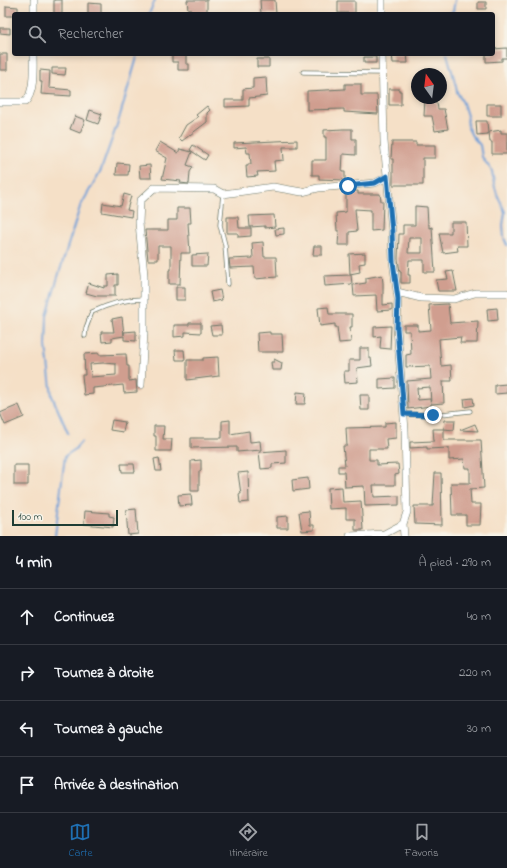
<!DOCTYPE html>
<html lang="fr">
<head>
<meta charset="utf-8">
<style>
  body { margin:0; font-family:"Indie Flower",sans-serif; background:#242831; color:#f1f3f6 }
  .compass { position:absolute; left:411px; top:68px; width:36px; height:36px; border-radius:50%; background:#171b24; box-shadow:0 2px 6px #0003; rotate:346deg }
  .scale { position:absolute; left:12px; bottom:10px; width:106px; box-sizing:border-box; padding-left:4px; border:2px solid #1f3d34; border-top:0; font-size:11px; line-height:14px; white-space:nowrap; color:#1f3d34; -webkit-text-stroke:3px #f7f3e8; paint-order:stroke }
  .stop { position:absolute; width:12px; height:12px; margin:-9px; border:3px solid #1f6fb2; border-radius:50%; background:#fff }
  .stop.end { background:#1f6fb2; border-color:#fff; box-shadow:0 1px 4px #0008 }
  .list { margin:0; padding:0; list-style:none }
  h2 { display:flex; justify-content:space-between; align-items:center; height:52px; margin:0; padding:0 16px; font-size:17px }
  h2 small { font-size:13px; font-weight:400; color:#9ea1a6 }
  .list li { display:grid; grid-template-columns:26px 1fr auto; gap:12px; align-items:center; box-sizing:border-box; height:56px; padding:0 16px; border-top:1px solid #363941 }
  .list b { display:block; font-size:15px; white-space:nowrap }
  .list em { font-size:13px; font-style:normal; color:#9ea1a6 }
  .icon { flex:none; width:22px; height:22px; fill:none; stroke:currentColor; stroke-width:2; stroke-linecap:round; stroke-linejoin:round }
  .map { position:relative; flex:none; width:507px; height:536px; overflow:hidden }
  .search { position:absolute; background:#171b24; box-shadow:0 2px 6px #0003; left:12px; right:12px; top:12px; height:44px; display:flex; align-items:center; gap:10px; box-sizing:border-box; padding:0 14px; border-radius:4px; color:#9ea1a6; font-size:15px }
  .sheet { height:276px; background:#171b24 }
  nav { display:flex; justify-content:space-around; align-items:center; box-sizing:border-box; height:56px; border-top:1px solid #363941; background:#171b24; font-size:11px; color:#9ea1a6 }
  nav a { display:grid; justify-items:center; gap:2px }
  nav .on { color:#1f6fb2 }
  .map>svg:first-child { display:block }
</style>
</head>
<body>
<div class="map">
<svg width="507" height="536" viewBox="0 0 507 536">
  <rect width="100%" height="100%" fill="#f7f3e8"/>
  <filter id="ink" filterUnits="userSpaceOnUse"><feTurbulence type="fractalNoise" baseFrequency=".025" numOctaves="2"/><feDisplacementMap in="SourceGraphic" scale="8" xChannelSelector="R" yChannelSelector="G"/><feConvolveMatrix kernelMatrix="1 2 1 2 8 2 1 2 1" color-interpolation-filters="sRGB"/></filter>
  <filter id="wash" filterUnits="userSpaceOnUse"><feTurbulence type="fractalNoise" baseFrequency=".012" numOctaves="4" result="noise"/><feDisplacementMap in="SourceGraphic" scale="16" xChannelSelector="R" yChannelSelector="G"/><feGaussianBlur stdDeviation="0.9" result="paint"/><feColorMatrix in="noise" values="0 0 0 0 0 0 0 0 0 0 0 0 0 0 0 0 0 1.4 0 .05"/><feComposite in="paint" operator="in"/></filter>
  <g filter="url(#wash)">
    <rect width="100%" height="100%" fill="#f5e0c7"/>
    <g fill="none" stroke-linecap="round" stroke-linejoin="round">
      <path stroke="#6d9fd8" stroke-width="2" d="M149,14L155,0
        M448,14L453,11L455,0
        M447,54L455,82L457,92L463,103L467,116L468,128L472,136L480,145L482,157L492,171L494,184L497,194L505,212L503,225L504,238L507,245
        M68,433L52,396L46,346L47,316L57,280L80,207L101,170L119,119L138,54
        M55,536L65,456L74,450L81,442"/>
    </g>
    <g id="blocks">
      <path fill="#d09e8f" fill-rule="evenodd" d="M54,0H62V14H54Z
        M187,0H207V14H190V9H188Z
        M260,0H275L276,14H261Z
        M338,1H355V13H338Z
        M478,2H486V9H478Z
        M88,3L101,4V14H88Z
        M6,6L18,7V14H14V16H6Z
        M0,28H10V34L0,33Z
        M507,48V58H502V61L486,62V54H493V49Z
        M0,54H7V70H0Z
        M172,54H186V64H189V70H178V62H172Z
        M392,54H407L408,63H393Z
        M364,57H376V63H364Z
        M257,59H269V67H257Z
        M52,68H66L65,75L52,74Z
        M40,70L50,71L49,88L71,90V96L41,94L42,81H40Z
        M266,77L267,96L249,98V106L225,107V100H243V89L253,88V78Z
        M345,84H361V95H377L378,114L344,112V109L307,110V91L345,89Z
        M389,89H399V91H401V105H389Z
        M425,98H435V103H437L438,109H444L448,129L435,131L432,116H424Z
        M487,104H501V116H487Z
        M207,106L210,110L207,113V122L182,141L179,138L186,125L198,117L196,115Z
        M90,110L102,114L98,124L87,120Z
        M75,116L85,120L80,133L70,129Z
        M476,121H487L488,134L477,135Z
        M343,129H352V139H356V155L343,154L342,172H345V180L319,179V175H312V160H326V137H324V130Z
        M501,130V133H507V154H492V142H490L489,132Z
        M297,140V147H283L284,160L274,161L275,171L257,172L258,176L247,177L246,166H248V164H251L250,153H247L246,147L234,148V143Z
        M160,142L178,153L180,149L192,152L187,165L193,167L190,172L189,184L180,183L181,181L162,179L167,158L155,151Z
        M392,142H416V145H435V158H423V185H393V159H391Z
        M193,145L208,155L205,160L190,150Z
        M117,163L129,164L128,175H116Z
        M150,165L151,178H140L139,166Z
        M346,191H358V194H380L381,201H383L382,230L371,231V210L355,209L357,231L349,232V245H338L339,231H337L336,213L346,212Z
        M124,194L131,196L127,210L132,211L131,217L102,212L103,203L121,206Z
        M415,206L427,207L428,224H429V228L432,227L435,272H424V260H409L408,275H410V283H401V272H400L398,259L399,234H403V225H415ZM409,238H422V253H408Z
        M177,208H190L191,223H188L190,253H181L180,284H169V270H171V246H158V260H148L145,230H168V220H177Z
        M274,215L275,227L265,228V226L250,227L249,216Z
        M227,217H238L239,228H251V236L238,237V233H227Z
        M451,222H466L467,246H457L458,251L443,253L439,233H451Z
        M284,228V234L276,235L275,229Z
        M263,242L264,257H276L277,277L255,279L254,267L230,268L229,259L253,258L252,243Z
        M314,246H322V255H313Z
        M365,253V263L359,264L360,272L350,274L349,254Z
        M208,254L207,266H192V255Z
        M453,271L457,291H438L436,280L448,279L446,272Z
        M118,274V285H115V296H97L86,293L89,283L104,288V286H108V275Z
        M351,275L352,284L325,286L324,276Z
        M382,275L383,283V305L392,304V310L377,311L376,295L354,296L353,285L366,283V278Z
        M176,287H185V300H176Z
        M220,290L222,300L212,302L210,292Z
        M448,304L450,323L478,321L477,343H460L461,337L439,339L441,366L451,365L452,381H443L444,403L431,404L430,387L417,388L418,400L430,399L431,406L408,409L407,381L431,379L430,366L406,367V355L411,354L410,331H404V325H418V331L431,330L429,305Z
        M328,307L329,314H352V327H350L351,342L339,343L337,327H335V324L320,326L318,308Z
        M497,308L498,320L488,321L487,309Z
        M122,317L124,335V332L136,331V341L124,340V336L112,338V341L102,342L101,332H114L112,319Z
        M189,323H201V333L185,332V336L174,337V325H189Z
        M221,325L222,335H212L210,326Z
        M391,326L390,349L380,348L381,336L374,337V327Z
        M270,332V334H282L283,352H258L257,333Z
        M360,348H369V358H371L372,366L357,368L358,382L345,383L344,371H349V360H360Z
        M175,350H184L185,360H176Z
        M99,353V355L126,354L127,366H129V381L136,380L137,392L124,393L123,385L93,388V394L84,395L82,375H85L84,354ZM103,363L116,364V375L91,377L90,364Z
        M218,357L219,376L187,380V360H203V358Z
        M274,359L282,363L281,370H272L271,362H274Z
        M395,378V388L379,389V379Z
        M507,384V393L495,394V385Z
        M297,392L306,393L305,404H296Z
        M360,395H369V410H361Z
        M473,398L474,405L465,407L464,399Z
        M19,405L24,417L5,425L0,413Z
        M112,420L125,422L123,432L110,430Z
        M230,420V434L249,431L250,442L260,441L261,450L237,452V447L191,448V438H222V421Z
        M445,420H455L454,430L444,429Z
        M396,422V438L386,439L387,449H369V460H377V465L398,464L399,474L395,475V485H373L374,497L399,496V505L365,506L364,486L345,487L344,472H338V466H345L343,446H347L346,428L385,427V423Z
        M475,424L478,431L460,430Z
        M154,426H164L163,439H172L171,451H156V436H154Z
        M433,429H444V440H481L484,488L470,489L471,504H481L480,525H466V515H452L451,483H470V468H465L464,459L449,460V448L427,449V447L410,448V442L434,441Z
        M286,450V463L272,464V468L261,469L259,452Z
        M159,458L161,471H156L154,459Z
        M201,460V471H199V491H191V461Z
        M121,464H134L135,472H122Z
        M14,465H28V485H14Z
        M248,472L249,502L240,503L239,494H241L238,473Z
        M435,473H441L442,525L415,524L414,506H433Z
        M308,478L309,489L293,491L292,480Z
        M342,487L343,502L361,501L363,530H355V519H346V508L329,509L328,488Z
        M191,494L192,505L179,506L178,495Z
        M136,509L138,534L128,535L126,510Z
        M85,511L109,513V516L114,517L113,527L84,524Z
        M309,511L310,525H314V530L302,531L299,512Z
        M288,516V528H277V517Z"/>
    </g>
  </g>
  <g filter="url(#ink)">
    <use href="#blocks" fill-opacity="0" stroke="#6a7667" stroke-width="1"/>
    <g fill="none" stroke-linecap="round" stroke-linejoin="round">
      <g stroke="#6a7667" stroke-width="5">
        <path id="service" d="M303,72L382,73
          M223,194L220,225L225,245L228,284
          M85,336L86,328L92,312C109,304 125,299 144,299
          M404,414L433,415L470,411"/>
      </g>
      <g stroke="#6a7667" stroke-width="8">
        <path id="minor" d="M382,0V14
          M34,14V0
          M382,54L384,141L392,232L393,261L398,299L397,328L405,430L407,512L403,524L404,536
          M0,102H25C35,93 33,67 33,54
          M397,292L421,298L454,299L475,293H507
          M141,385L144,332V275L139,223L140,201L154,188L214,189L223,194L273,187L302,192L318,188L375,183L387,177
          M350,536L384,534L403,524"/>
      </g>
      <use href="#service" stroke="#fff" stroke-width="3.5"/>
      <use href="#minor" stroke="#fff" stroke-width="7"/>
    </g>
  </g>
  <g fill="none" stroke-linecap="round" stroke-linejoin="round" filter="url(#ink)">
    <path stroke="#1f6fb2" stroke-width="5" d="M348,186L375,183L387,176L392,232L393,261L398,299L397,328L404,414L433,415"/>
  </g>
</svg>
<svg class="compass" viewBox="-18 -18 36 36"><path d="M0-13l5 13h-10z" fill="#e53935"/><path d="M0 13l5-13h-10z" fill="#9ea1a6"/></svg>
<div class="scale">100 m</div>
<div class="stop" style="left:348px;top:186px"></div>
<div class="stop end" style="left:433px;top:415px"></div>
<div class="search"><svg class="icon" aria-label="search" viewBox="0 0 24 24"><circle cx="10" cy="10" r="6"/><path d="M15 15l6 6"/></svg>Rechercher</div>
</div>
<section class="sheet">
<h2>4 min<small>À pied · 290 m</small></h2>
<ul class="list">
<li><svg class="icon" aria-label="ahead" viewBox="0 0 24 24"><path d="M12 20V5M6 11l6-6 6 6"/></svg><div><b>Continuez</b></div><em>40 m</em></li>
<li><svg class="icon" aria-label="right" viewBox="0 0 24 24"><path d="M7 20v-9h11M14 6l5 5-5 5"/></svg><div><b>Tournez à droite</b></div><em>220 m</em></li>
<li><svg class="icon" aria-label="left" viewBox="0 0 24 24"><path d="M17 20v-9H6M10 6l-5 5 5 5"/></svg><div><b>Tournez à gauche</b></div><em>30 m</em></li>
<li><svg class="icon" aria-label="arrive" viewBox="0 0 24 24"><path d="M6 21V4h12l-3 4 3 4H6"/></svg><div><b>Arrivée à destination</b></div></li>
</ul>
</section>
<nav>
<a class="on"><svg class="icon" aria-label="map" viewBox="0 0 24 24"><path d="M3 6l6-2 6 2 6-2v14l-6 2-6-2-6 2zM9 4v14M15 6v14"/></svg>Carte</a>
<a><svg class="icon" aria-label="directions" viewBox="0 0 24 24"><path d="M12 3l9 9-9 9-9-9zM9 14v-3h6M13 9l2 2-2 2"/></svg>Itinéraire</a>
<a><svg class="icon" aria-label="saved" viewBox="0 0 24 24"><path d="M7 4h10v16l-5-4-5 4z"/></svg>Favoris</a>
</nav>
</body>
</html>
